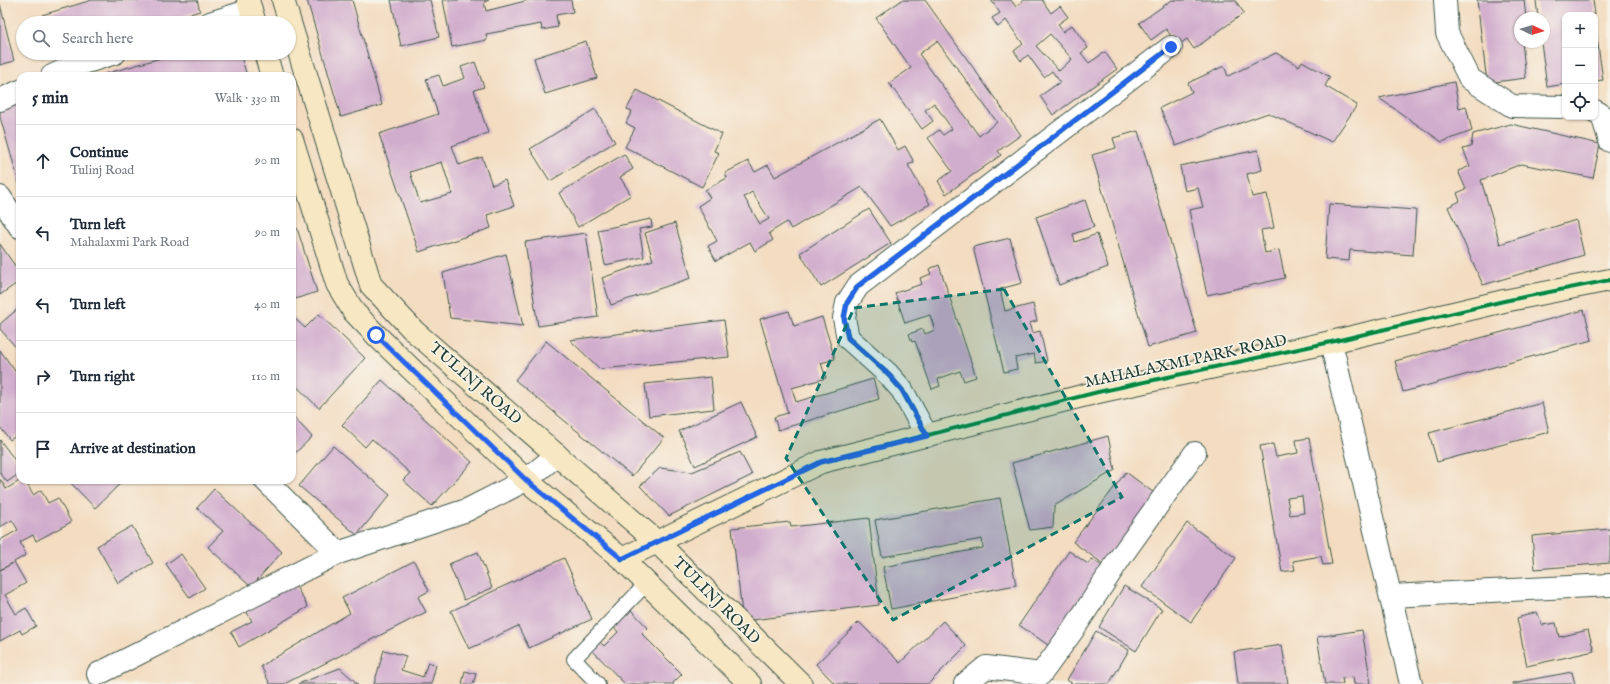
<!DOCTYPE html>
<html lang="en">
<head>
<meta charset="utf-8">
<style>
  body { margin:0; font-family:"IM FELL English",serif; background:#f2f2f3; color:#1f2937 }
  .controls { position:absolute; right:12px; top:12px; display:grid; overflow:hidden; border-radius:8px; box-shadow:0 1px 3px #0004 }
  .controls button { width:36px; height:36px; display:grid; place-items:center; padding:0; border:0; border-bottom:1px solid #e0e1e3; background:#fff; color:#1f2937; font:20px sans-serif }
  .compass { position:absolute; left:1514px; top:12px; width:36px; height:36px; border-radius:50%; background:#fff; box-shadow:0 1px 3px #0004; rotate:94deg }
  .stop { position:absolute; width:12px; height:12px; margin:-9px; border:3px solid #2563eb; border-radius:50%; background:#fff }
  .stop.end { background:#2563eb; border-color:#fff; box-shadow:0 1px 4px #0008 }
  .list { margin:0; padding:0; list-style:none }
  h2 { display:flex; justify-content:space-between; align-items:center; height:52px; margin:0; padding:0 16px; font-size:17px }
  h2 small { font-size:13px; font-weight:400; color:#747a83 }
  .list li { display:grid; grid-template-columns:26px 1fr auto; gap:12px; align-items:center; box-sizing:border-box; height:72px; padding:0 16px; border-top:1px solid #e0e1e3 }
  .list b { display:block; font-size:15px; white-space:nowrap }
  .list p { margin:0; font-size:13px; white-space:nowrap; color:#747a83 }
  .list em { font-size:13px; font-style:normal; color:#747a83 }
  .icon { flex:none; width:22px; height:22px; fill:none; stroke:currentColor; stroke-width:2; stroke-linecap:round; stroke-linejoin:round }
  .map { position:relative; flex:none; width:1610px; height:684px; overflow:hidden }
  .search { position:absolute; background:#fff; box-shadow:0 1px 3px #0004; left:16px; top:16px; width:280px; height:44px; display:flex; align-items:center; gap:10px; box-sizing:border-box; padding:0 14px; border-radius:22px; color:#747a83; font-size:15px }
  .panel { position:absolute; background:#fff; box-shadow:0 1px 3px #0004; left:16px; top:72px; width:280px; height:412px; border-radius:12px }
  .map>svg:first-child { display:block }
</style>
</head>
<body>
<div class="map">
<svg width="1610" height="684" viewBox="0 0 1610 684">
  <rect width="100%" height="100%" fill="#f7f3e8"/>
  <filter id="ink" filterUnits="userSpaceOnUse"><feTurbulence type="fractalNoise" baseFrequency=".025" numOctaves="2"/><feDisplacementMap in="SourceGraphic" scale="8" xChannelSelector="R" yChannelSelector="G"/><feConvolveMatrix kernelMatrix="1 2 1 2 8 2 1 2 1" color-interpolation-filters="sRGB"/></filter>
  <filter id="wash" filterUnits="userSpaceOnUse"><feTurbulence type="fractalNoise" baseFrequency=".012" numOctaves="4" result="noise"/><feDisplacementMap in="SourceGraphic" scale="16" xChannelSelector="R" yChannelSelector="G"/><feGaussianBlur stdDeviation="0.9" result="paint"/><feColorMatrix in="noise" values="0 0 0 0 0 0 0 0 0 0 0 0 0 0 0 0 0 1.4 0 .05"/><feComposite in="paint" operator="in"/></filter>
  <g filter="url(#wash)">
    <rect width="100%" height="100%" fill="#f3dcc0"/>
    <g id="blocks">
      <path fill="#d1adcd" fill-rule="evenodd" d="M92,0H197L200,11L159,23H44L42,15Z
        M307,0H352L382,105L341,117Z
        M391,0H430L439,37L401,46Z
        M443,0H489L484,2L486,11L529,0H571L573,12L556,15L558,27L542,30L541,24L486,34L487,40L452,47Z
        M902,0H925L1021,135L998,151L1001,155L946,194L938,181L952,171L928,138L939,130L943,135L952,129L934,103L925,110L933,121L922,129L889,83L911,68L876,18ZM937,41L997,122L979,136L919,54Z
        M991,0H1011L1016,7L1024,0H1042L1051,13L1060,6L1068,17L1058,24L1063,32L1072,25L1088,48L1081,53L1089,63L1105,52L1117,69L1053,115L1040,96L1060,82L1052,71L1044,77L1028,55L1021,61L1014,51L1023,44L1006,20L998,27L992,18L1000,13ZM1050,34L1072,59L1059,71L1036,46Z
        M1172,0H1235L1244,13L1194,49L1187,39L1178,45L1166,29L1151,40L1139,23Z
        M1477,0H1524L1526,18H1520V42H1522L1526,78L1487,83Z
        M1536,0H1593L1595,15H1565V84L1547,87L1541,42H1544V18H1538Z
        M0,4L14,61L0,65Z
        M1595,24L1603,80L1595,81Z
        M586,41L597,78L545,94L534,58Z
        M178,53H240L247,76H98Z
        M1276,53L1299,66L1302,61L1330,77L1325,86L1357,105L1332,142L1268,113L1176,146L1160,108L1192,92L1188,83L1224,66L1228,76Z
        M475,62L484,87L474,90L488,133L452,146L459,165L482,157L492,185L505,180L514,206L487,215L491,228L419,252L379,134L438,114L426,79L439,75L443,86L465,78L461,67ZM442,162L452,194L420,203L410,172Z
        M1454,82L1459,108L1466,106L1472,131L1442,142L1379,98Z
        M637,90L722,134L714,151L719,153L702,187L625,147L635,128L626,123L632,111L627,109Z
        M20,98V186L0,117V103Z
        M595,109L615,142L550,181L530,149Z
        M880,119L898,150L905,146L914,162L908,165L930,204L890,226L862,187L791,229L787,222L769,233L773,240L755,251L750,242L716,261L708,246L717,241L698,206L710,198L705,190L727,178L725,173L748,161L755,172L768,165L775,177ZM752,192L769,219L760,224L744,197Z
        M1511,124L1600,144L1593,178L1521,164L1481,180L1500,244L1576,220L1584,255L1483,285L1448,207L1460,201L1457,193L1466,189L1458,171L1470,166L1463,149L1471,147L1473,134Z
        M1138,131L1197,333L1148,347L1092,155L1116,148L1113,138Z
        M1258,150L1262,170L1247,174L1252,197L1267,194L1274,228L1261,230L1265,253L1279,250L1285,278L1207,295L1189,210L1203,207L1198,188L1185,191L1180,166Z
        M624,154L633,169L620,177L631,195L578,227L559,193Z
        M1085,200L1094,227L1073,234L1075,242L1097,234L1108,267L1059,285L1036,217Z
        M1329,204L1416,210L1413,255L1350,250L1349,261L1325,259Z
        M869,209L891,243L821,287L800,253Z
        M651,219L652,227L639,229L644,257L605,265L598,230Z
        M675,223L691,278L611,305L602,278L653,260L645,233Z
        M297,228L317,292L292,300V229Z
        M586,233L598,317L538,326L525,242Z
        M1010,238L1022,283L1000,289L1005,311L1033,304L1037,321L1029,323L1032,333L1040,331L1047,361L1036,363L1034,354L1015,358L1017,369L1004,372L973,247Z
        M0,244L20,273V281L0,295Z
        M506,254L523,326L450,318L443,273Z
        M939,265L976,377L964,381L960,371L938,379L940,386L932,389L915,341L912,342L909,334L923,329L925,334L935,330L930,315L905,323L895,293L922,284L920,278L931,274L929,269Z
        M20,307V352L0,329V324Z
        M1584,310L1592,340L1403,392L1395,361Z
        M789,311L794,326L822,317L835,359L821,363L826,378L792,388L796,402L873,379L879,399L778,430L774,417L788,413L760,319Z
        M319,314L365,358L319,408L292,382V320L294,318L305,328Z
        M724,320L729,357L600,369L570,340Z
        M546,341L664,438L632,476L515,380Z
        M0,350L20,378V433L10,440L0,427Z
        M711,377L714,409L649,416L645,384Z
        M382,380L472,462L432,506L403,480L410,473L372,439L365,447L342,425Z
        M741,402L757,437L695,466L679,431Z
        M1542,403L1549,432L1437,462L1429,433Z
        M292,415L312,437L292,456Z
        M1108,436L1115,470L1054,506L1053,527L1030,530L1012,463Z
        M1309,438L1332,564L1323,565L1321,556L1293,561L1295,570L1282,572L1260,446L1273,444L1276,457L1298,453L1296,440ZM1302,496L1304,513L1290,515L1287,498Z
        M0,440L20,467V473L7,482L0,473Z
        M333,446L390,495L357,535L299,486Z
        M740,452L752,475L669,516L640,486L660,468L692,472Z
        M1126,472L1162,499L1110,569L1073,542Z
        M0,480H1L6,489L21,480H25L33,495L41,490L48,503L58,498L71,522L36,541L33,535L20,542L26,555L14,562L26,583L5,595L16,614L26,608L36,626L22,634L20,630L0,641V570L13,563L0,570V540L18,530L12,520L0,527Z
        M68,480H124L95,508Z
        M214,489L282,552L251,587L208,547L223,531L197,508Z
        M1000,498L1016,585L891,609L883,567L983,548L982,539L882,557L875,520Z
        M869,518L879,605L743,621L732,528L790,522L791,527Z
        M1187,523L1236,558L1191,622L1142,587Z
        M132,526L153,563L118,583L97,546Z
        M1610,529V563L1535,569L1532,536Z
        M1069,551L1088,564L1092,559L1108,570L1054,649L1019,625Z
        M478,552L492,588L464,600L449,564Z
        M181,554L205,588L190,598L166,564Z
        M564,558L592,619L529,648L518,626L469,649L451,611Z
        M414,561L429,591L418,597L426,612L284,684H270L261,666L350,613L342,598Z
        M294,583L308,607L239,647L231,632L252,621L245,609Z
        M1124,586L1162,609L1136,651L1099,627Z
        M631,610L648,628L642,634L682,674L673,683L674,684H625L591,649L599,641L604,646L618,632L614,627Z
        M1537,612L1542,625L1556,623L1559,637L1588,630L1594,651L1527,666L1517,618Z
        M943,621L966,646L928,684H835L816,664L859,622L900,663Z
        M1362,630L1371,684H1354L1353,677L1342,678L1343,684H1325L1317,637Z
        M1096,631L1129,650L1109,684H1073L1067,680Z
        M1282,645L1288,684H1238L1234,652Z
        M384,650L406,656L401,670L423,677L428,662L436,665L431,684H374Z
        M340,668L358,684H298Z
        M465,671L476,674L473,684H462Z
        M1572,672L1575,684H1512V683Z"/>
    </g>
  </g>
  <g filter="url(#ink)">
    <use href="#blocks" fill-opacity="0" stroke="#3f5549" stroke-width="1"/>
    <g fill="none" stroke-linecap="round" stroke-linejoin="round">
      <g stroke="#3f5549" stroke-width="16">
        <path id="lane" d="M598,684L574,659L647,583"/>
      </g>
      <g stroke="#3f5549" stroke-width="24">
        <path id="street" d="M1445,0L1447,33L1470,79L1512,106L1565,107
          M210,23L251,10
          M52,76L71,67L115,53
          M0,100L20,91
          M1595,111L1602,115L1610,141
          M0,197L20,227
          M1331,342L1411,684
          M927,436L902,390L888,374L848,338L844,318L847,303L858,286L1171,47
          M265,480L338,553
          M1391,596L1610,585
          M98,674L338,553L467,510L526,480L557,455
          M965,684L986,667L1041,674L1073,630L1122,555L1195,453"/>
      </g>
      <g stroke="#3f5549" stroke-width="24">
        <path id="secondary" d="M248,0L255,23
          M283,0L371,285L414,331L657,542L801,684
          M265,53L272,76
          M292,139L337,284L354,312L376,335L526,480L622,559L750,684
          M622,559L821,462L1098,392L1331,342L1504,301L1610,280"/>
      </g>
      <use href="#lane" stroke="#fff" stroke-width="14"/>
      <use href="#street" stroke="#fff" stroke-width="22"/>
      <use href="#secondary" stroke="#f7e8c3" stroke-width="22"/>
      <g stroke="#f7f3e8" stroke-width="6">
        <path id="cycleway" d="M927,436L902,390L888,374L848,338L844,318L847,303L858,286L1171,47
          M622,559L821,462L1098,392L1331,342L1504,301L1610,280"/>
      </g>
      <use href="#cycleway" stroke="#00873e" stroke-width="4"/>
    </g>
  </g>
  <g fill="none" stroke-linecap="round" stroke-linejoin="round" filter="url(#ink)">
    <path stroke="#2563eb" stroke-width="5" d="M376,335L526,480L622,559L821,462L927,436L902,390L888,374L848,338L844,318L847,303L858,286L1171,47"/>
  </g>
  <path fill="#0f766e" fill-opacity="0.2" stroke="#0f766e" stroke-width="3" stroke-dasharray="8 5" stroke-linejoin="round" d="M1004,289L1122,497L893,620L786,458L854,308Z"/>
  <g text-anchor="middle" dominant-baseline="central" stroke-width="3.5" stroke-linejoin="round" paint-order="stroke">
    <g font-size="16" fill="#1f3d34" stroke="#f7f3e8">
      <text transform="translate(1186 362) rotate(-12)">MAHALAXMI PARK ROAD</text>
      <text transform="translate(475 384) rotate(41)">TULINJ ROAD</text>
      <text transform="translate(716 601) rotate(45)">TULINJ ROAD</text>
    </g>
  </g>
</svg>
<div class="controls">
<button>+</button>
<button>−</button>
<button><svg class="icon" aria-label="locate" viewBox="0 0 24 24"><circle cx="12" cy="12" r="6"/><path d="M12 2v4M12 18v4M2 12h4M18 12h4"/></svg></button>
</div>
<svg class="compass" viewBox="-18 -18 36 36"><path d="M0-13l5 13h-10z" fill="#e53935"/><path d="M0 13l5-13h-10z" fill="#747a83"/></svg>
<div class="stop" style="left:376px;top:335px"></div>
<div class="stop end" style="left:1171px;top:47px"></div>
<div class="search"><svg class="icon" aria-label="search" viewBox="0 0 24 24"><circle cx="10" cy="10" r="6"/><path d="M15 15l6 6"/></svg>Search here</div>
<section class="panel">
<h2>5 min<small>Walk · 330 m</small></h2>
<ul class="list">
<li><svg class="icon" aria-label="ahead" viewBox="0 0 24 24"><path d="M12 20V5M6 11l6-6 6 6"/></svg><div><b>Continue</b><p>Tulinj Road</p></div><em>90 m</em></li>
<li><svg class="icon" aria-label="left" viewBox="0 0 24 24"><path d="M17 20v-9H6M10 6l-5 5 5 5"/></svg><div><b>Turn left</b><p>Mahalaxmi Park Road</p></div><em>90 m</em></li>
<li><svg class="icon" aria-label="left" viewBox="0 0 24 24"><path d="M17 20v-9H6M10 6l-5 5 5 5"/></svg><div><b>Turn left</b></div><em>40 m</em></li>
<li><svg class="icon" aria-label="right" viewBox="0 0 24 24"><path d="M7 20v-9h11M14 6l5 5-5 5"/></svg><div><b>Turn right</b></div><em>110 m</em></li>
<li><svg class="icon" aria-label="arrive" viewBox="0 0 24 24"><path d="M6 21V4h12l-3 4 3 4H6"/></svg><div><b>Arrive at destination</b></div></li>
</ul>
</section>
</div>
</body>
</html>
